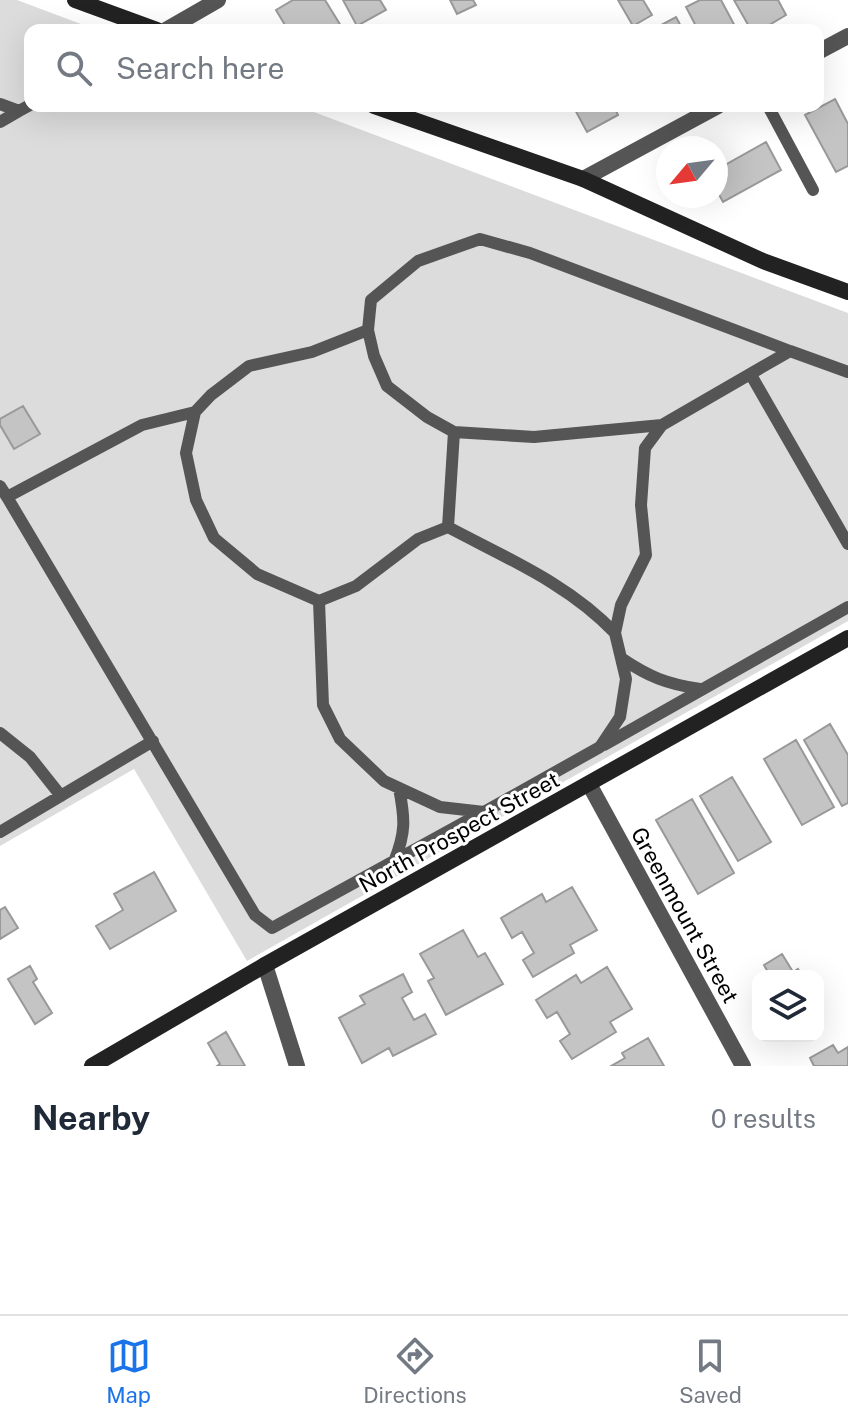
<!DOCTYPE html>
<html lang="en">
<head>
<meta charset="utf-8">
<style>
  body { margin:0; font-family:"Public Sans",sans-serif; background:#f2f2f3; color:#1f2937 }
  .controls { position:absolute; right:24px; bottom:24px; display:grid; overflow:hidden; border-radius:16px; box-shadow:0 8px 32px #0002 }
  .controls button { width:72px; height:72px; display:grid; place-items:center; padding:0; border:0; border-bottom:2px solid #e0e1e3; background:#fff; color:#1f2937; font:40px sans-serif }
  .compass { position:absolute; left:656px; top:136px; width:72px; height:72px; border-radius:50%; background:#fff; box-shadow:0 8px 32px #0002; rotate:241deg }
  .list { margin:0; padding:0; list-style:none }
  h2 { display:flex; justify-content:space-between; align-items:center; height:104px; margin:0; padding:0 32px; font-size:34px }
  h2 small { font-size:26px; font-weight:400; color:#747a83 }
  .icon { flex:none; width:44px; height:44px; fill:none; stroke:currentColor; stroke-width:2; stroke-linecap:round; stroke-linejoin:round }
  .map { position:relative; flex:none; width:848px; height:1066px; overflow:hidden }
  .search { position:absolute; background:#fff; box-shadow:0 8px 32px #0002; left:24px; right:24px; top:24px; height:88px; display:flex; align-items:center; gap:20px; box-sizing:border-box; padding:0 28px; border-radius:16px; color:#747a83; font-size:30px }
  .sheet { height:248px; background:#fff }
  nav { display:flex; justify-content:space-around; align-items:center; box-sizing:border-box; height:112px; border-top:2px solid #e0e1e3; background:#fff; font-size:22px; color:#747a83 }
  nav a { display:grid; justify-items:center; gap:4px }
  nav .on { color:#1a73e8 }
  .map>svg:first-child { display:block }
</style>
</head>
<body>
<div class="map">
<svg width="848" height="1066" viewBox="0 0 848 1066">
  <rect width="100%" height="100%" fill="#fff"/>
  <path fill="#dcdcdc" d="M0,0H17L97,30H30V106H298L848,313V621L247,961L134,769L0,846Z"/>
  <path fill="#c4c4c4" stroke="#999" stroke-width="2" d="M293,0H325L341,26L335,30H314L311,26L304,30H288L276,10Z
    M343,0H380L386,10L357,26Z
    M450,0H473L476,5L457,14Z
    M618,0H643L652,15L633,26Z
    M700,0H721L737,30H698L686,7Z
    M734,0H778L786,15L761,30H751Z
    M676,17L683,30H652Z
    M835,99L848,124V166L836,172L805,115Z
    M573,106H614L618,115L587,132Z
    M766,142L781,170L723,202L716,189V170Z
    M23,406L40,434L14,449L0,425V419Z
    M830,724L848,755V803L842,806L804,740Z
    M796,740L834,807L802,825L764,759Z
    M732,777L771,842L738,861L700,796Z
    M692,799L734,873L698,894L656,820Z
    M154,872L176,911L110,949L96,926L123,910L114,894Z
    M572,887L597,930L570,945L574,953L533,977L523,960L534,953L522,932L512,938L501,918L542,894L546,902Z
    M5,907L18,928L0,939V910Z
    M463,930L478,957L485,953L503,984L446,1015L428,981L434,978L420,954Z
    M782,954L793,972L798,969L802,976H770L764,965Z
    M30,966L37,979L33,982L52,1013L35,1024L8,979Z
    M607,967L632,1009L610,1022L616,1032L572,1059L560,1041L570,1034L557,1012L547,1018L536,1000L576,975L581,983Z
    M403,974L412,992L402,998L414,1020L425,1014L436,1034L393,1056L389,1048L362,1063L339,1018L365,1004L360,996Z
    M226,1032L245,1066H217L220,1064L208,1043Z
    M648,1038L664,1066H611L625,1058L622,1053Z
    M833,1045L838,1053L848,1047V1066H814L810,1058Z"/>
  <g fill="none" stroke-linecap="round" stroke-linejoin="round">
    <path stroke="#555" stroke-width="12" d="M0,104L19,111L30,105
      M768,106L813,190
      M0,122L19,111
      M368,330L374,356L387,386L427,417L454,432L534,437L662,425
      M751,375L848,544
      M195,412L211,395L249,366L312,352L368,330L371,300L418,261L480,239L530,253L790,351
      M0,486L7,497L142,425L195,412L186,453L196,500L214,538L257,574L319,601L323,705L340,739L384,781L440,807L484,812L600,747L620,717L626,679L615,633L621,605L646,555L641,505L645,448L662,425L790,351L848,372
      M7,497L255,915L272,928L483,812
      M448,527L454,432
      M319,601L356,586L418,539L448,527C506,558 569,584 615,633
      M621,658C649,677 667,684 700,689
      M0,733L30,757L61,796
      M604,745L848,607
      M0,832L153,741
      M394,862C406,832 405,819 399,788"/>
    <path stroke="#555" stroke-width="16" d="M166,30L218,0
      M818,52L848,36
      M583,179L718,106
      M589,784L743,1066
      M265,965L297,1066"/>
    <path stroke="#222" stroke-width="16" d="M75,0L157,30
      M374,106L583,179L763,261L848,292
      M92,1066L265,965L848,638"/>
  </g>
  <g text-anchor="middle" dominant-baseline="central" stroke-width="6" stroke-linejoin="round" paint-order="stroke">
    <g font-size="22" fill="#000" stroke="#fff">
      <text transform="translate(459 832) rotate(-29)">North Prospect Street</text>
      <text transform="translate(685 915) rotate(61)">Greenmount Street</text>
    </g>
  </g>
</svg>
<div class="controls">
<button><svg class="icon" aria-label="layers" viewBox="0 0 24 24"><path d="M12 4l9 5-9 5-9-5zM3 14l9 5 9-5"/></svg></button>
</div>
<svg class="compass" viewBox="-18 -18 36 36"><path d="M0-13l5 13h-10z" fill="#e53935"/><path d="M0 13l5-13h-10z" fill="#747a83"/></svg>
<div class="search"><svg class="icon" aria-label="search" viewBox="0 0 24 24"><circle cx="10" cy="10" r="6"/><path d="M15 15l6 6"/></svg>Search here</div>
</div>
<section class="sheet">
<h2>Nearby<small>0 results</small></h2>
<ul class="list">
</ul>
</section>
<nav>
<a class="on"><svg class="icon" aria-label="map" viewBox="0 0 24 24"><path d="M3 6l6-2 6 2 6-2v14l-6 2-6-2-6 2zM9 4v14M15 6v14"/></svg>Map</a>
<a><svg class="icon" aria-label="directions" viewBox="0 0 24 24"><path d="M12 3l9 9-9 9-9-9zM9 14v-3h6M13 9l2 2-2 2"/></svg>Directions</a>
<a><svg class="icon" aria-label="saved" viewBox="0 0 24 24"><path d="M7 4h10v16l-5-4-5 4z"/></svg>Saved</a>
</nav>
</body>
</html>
